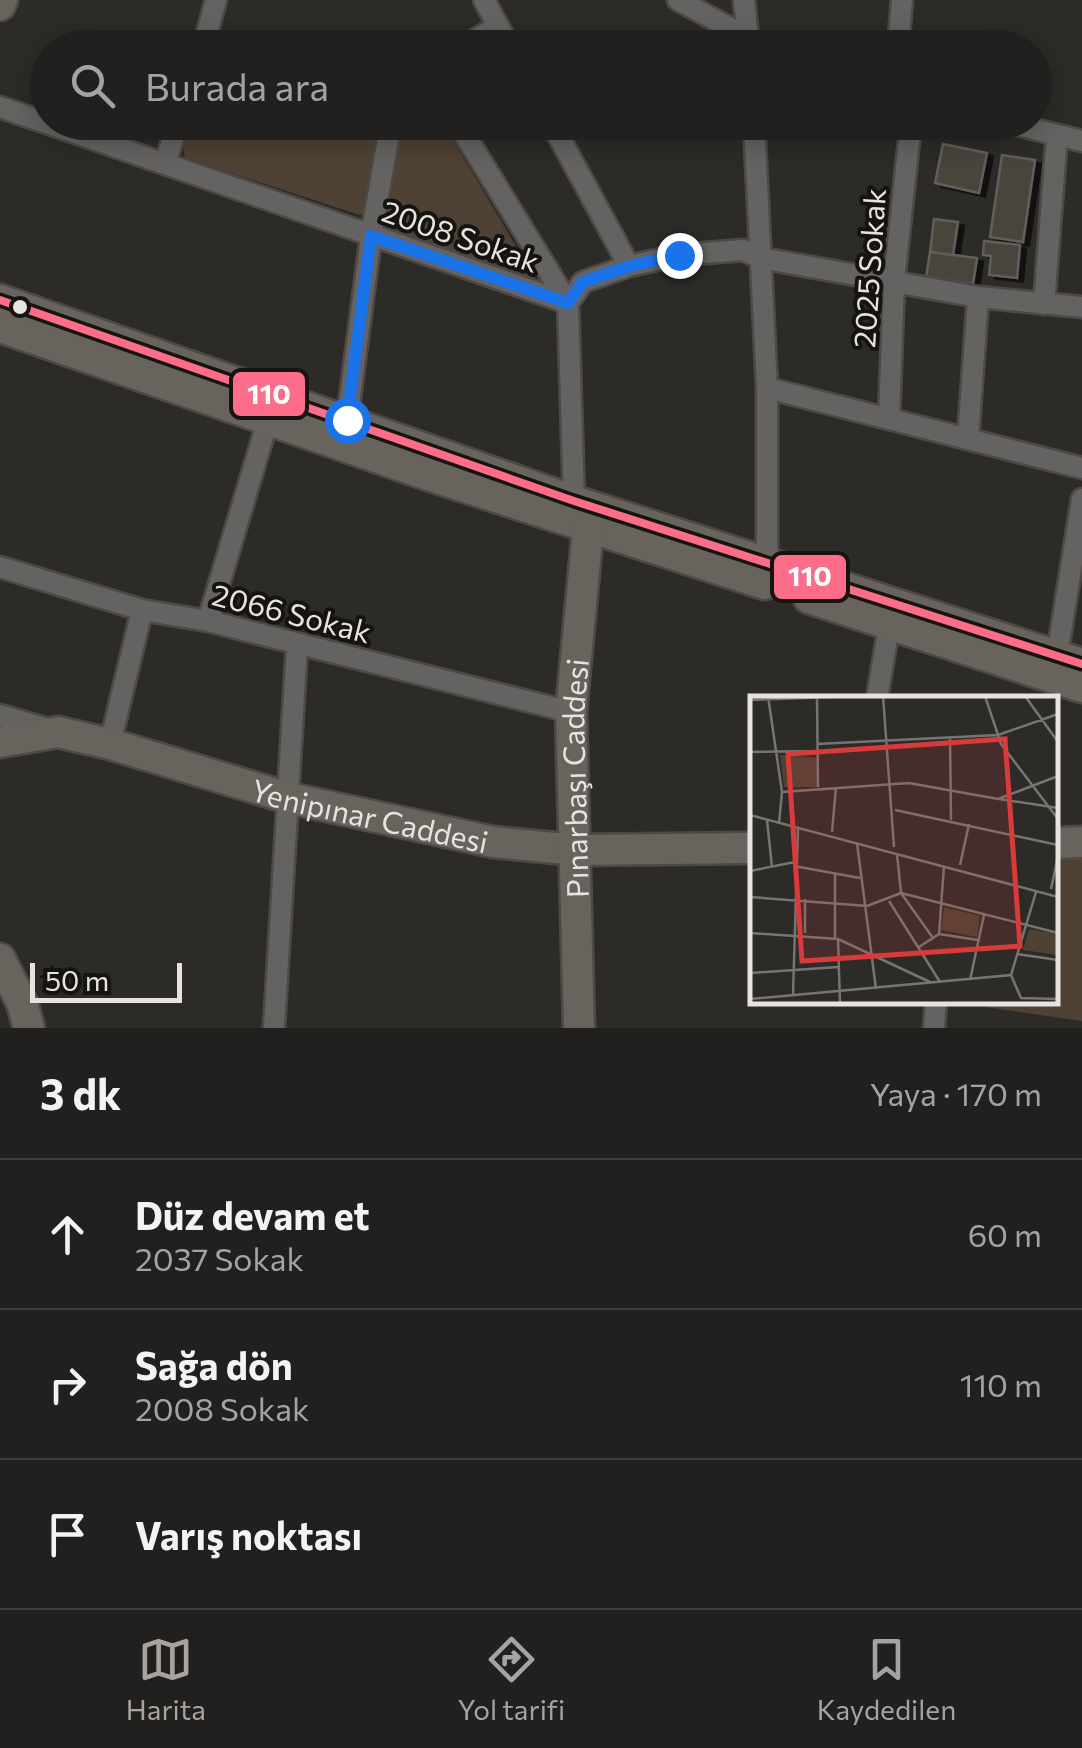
<!DOCTYPE html>
<html lang="tr">
<head>
<meta charset="utf-8">
<style>
  body { margin:0; font-family:Commissioner,sans-serif; background:#2a2827; color:#f1f3f6 }
  .scale { position:absolute; left:30px; bottom:25px; width:152px; box-sizing:border-box; padding-left:10px; border:5px solid #e7e3e0; border-top:0; font-size:28px; line-height:35px; white-space:nowrap; color:#e7e3e0; -webkit-text-stroke:8px #161411; paint-order:stroke }
  .stop { position:absolute; width:30px; height:30px; margin:-22px; border:8px solid #1a73e8; border-radius:50%; background:#fff }
  .stop.end { background:#1a73e8; border-color:#fff; box-shadow:0 2px 10px #0008 }
  .list { margin:0; padding:0; list-style:none }
  h2 { display:flex; justify-content:space-between; align-items:center; height:130px; margin:0; padding:0 40px; font-size:42px }
  h2 small { font-size:32px; font-weight:400; color:#a2a3a4 }
  .list li { display:grid; grid-template-columns:65px 1fr auto; gap:30px; align-items:center; box-sizing:border-box; height:150px; padding:0 40px; border-top:2px solid #3f3e3c }
  .list b { display:block; font-size:38px; white-space:nowrap }
  .list p { margin:0; font-size:32px; white-space:nowrap; color:#a2a3a4 }
  .list em { font-size:32px; font-style:normal; color:#a2a3a4 }
  .icon { flex:none; width:55px; height:55px; fill:none; stroke:currentColor; stroke-width:2; stroke-linecap:round; stroke-linejoin:round }
  .map { position:relative; flex:none; width:1082px; height:1028px; overflow:hidden }
  .search { position:absolute; background:#22201e; box-shadow:0 5px 25px #0003; left:30px; right:30px; top:30px; height:110px; display:flex; align-items:center; gap:25px; box-sizing:border-box; padding:0 35px; border-radius:55px; color:#a2a3a4; font-size:38px }
  .sheet { height:580px; background:#22201e }
  nav { display:flex; justify-content:space-around; align-items:center; box-sizing:border-box; height:140px; border-top:2px solid #3f3e3c; background:#22201e; font-size:28px; color:#a2a3a4 }
  nav a { display:grid; justify-items:center; gap:5px }
  nav .on { color:#a6a3a0 }
  .map>svg:first-child { display:block }
</style>
</head>
<body>
<div class="map">
<svg width="1082" height="1028" viewBox="0 0 1082 1028">
  <defs>
    <filter id="shadow"><feDropShadow dx="6" dy="3.5" stdDeviation="0" flood-color="#0009"/></filter>
  </defs>
  <rect width="100%" height="100%" fill="#2d2b28"/>
  <path fill="#4f4133" d="M188,123H381L369,210L360,215L185,158L182,140Z
    M400,123H443L537,282L389,233L384,224Z
    M1055,858L1082,859V1021L943,1001H1054Z"/>
  <path fill="#4a453e" stroke="#615f5c" stroke-width="2.5" filter="url(#shadow)" d="M943,144L987,153L979,193L935,183Z
    M1002,155L1035,160L1023,242L990,237Z
    M934,219L958,222L953,255L930,252Z
    M984,241L1020,245L1017,278L989,275L991,256L983,255Z
    M930,252L977,258L973,284L926,278Z"/>
  <g fill="none" stroke-linecap="round" stroke-linejoin="round">
    <g stroke="#4c4946" stroke-width="25">
      <path id="street" d="M484,0L510,48
        M678,0L767,48
        M744,0L749,48
        M205,42L229,48
        M203,48L216,0
        M462,48L498,26
        M898,48L902,0
        M0,107L568,303
        M457,122L568,303L574,501
        M551,122L629,266
        M754,122L767,388V563
        M1005,122L1082,141
        M165,164L178,122
        M568,303L583,282L629,266L679,255L743,250L761,258L978,297L1082,307
        M1044,304L1057,135
        M767,388L1082,468
        M889,419L894,281L911,122
        M347,421L371,236L391,122
        M968,439L978,297
        M0,567L142,610L208,621L571,712
        M208,621L268,420
        M1057,656L1082,499
        M877,698L889,626
        M0,715L51,730
        M110,744L142,610
        M274,1028L297,645
        M934,1028L936,1001"/>
    </g>
    <g stroke="#4c4946" stroke-width="35">
      <g id="secondary">
        <path d="M0,5L2,0"/>
        <path d="M0,300L574,501L1082,664"/>
        <path d="M0,327L428,475L765,584"/>
        <path d="M809,598L1082,687"/>
        <path id="s1" d="M0,742L58,732L110,744L289,798L493,842L576,850L752,848"/>
        <path d="M1054,843L1082,842"/>
        <path d="M0,959L22,1003L29,1028"/>
        <path id="s2" d="M579,1028L571,712L588,529"/>
      </g>
    </g>
    <use href="#street" stroke="#656361" stroke-width="20"/>
    <use href="#secondary" stroke="#68635d" stroke-width="30"/>
    <g stroke="#161411" stroke-width="15">
      <path id="bus-1" d="M0,300L574,501L1082,664"/>
    </g>
    <use href="#bus-1" stroke="#fb6d88" stroke-width="8"/>
  </g>
  <g fill="none" stroke-linecap="round" stroke-linejoin="round">
    <path stroke="#1a73e8" stroke-width="12" d="M347,420L371,236L568,303L583,282L630,266L679,255"/>
  </g>
  <circle fill="#e7e3e0" stroke="#161411" stroke-width="4" cx="20" cy="307" r="9"/>
  <g text-anchor="middle" dominant-baseline="central" stroke-width="8" stroke-linejoin="round" paint-order="stroke">
    <g font-size="30" fill="#e7e3e0" stroke="#161411">
      <text transform="translate(461 235) rotate(19)">2008 Sokak</text>
      <text transform="translate(868 268) rotate(-86)">2025 Sokak</text>
      <text transform="translate(292 612) rotate(14)">2066 Sokak</text>
      <text stroke="none"><textPath href="#s2" startOffset="250">Pınarbaşı Caddesi</textPath></text>
      <text stroke="none"><textPath href="#s1" startOffset="382">Yenipınar Caddesi</textPath></text>
    </g>
  </g>
  <g transform="translate(750 696)">
    <rect width="308" height="308" fill="#2d2b28"/>
    <path d="M30,59L69,62L68,91H34ZM194,211L230,220L227,241L191,234ZM279,233L307,238V259L273,254Z" fill="#4f4133"/>
    <path fill="none" stroke="#777572" stroke-width="2.5" d="M18,0L32,96L29,127M133,0L144,151M235,0L251,48L308,123M275,0L308,46M67,2L68,91M0,4L111,0M200,40L201,124M67,48L248,39L308,18M0,56L67,55M32,96L159,87L248,103L308,80M249,103L308,112M145,114L308,149M0,119L308,201M17,124L22,171M82,136L86,91M107,147L126,293M147,158L151,197L183,242M210,169L219,128M44,170L110,182M0,175L45,166M301,193L308,160M151,197L308,237M0,201L117,210L151,197M139,205L190,286M0,237L88,243L180,286M55,237V203M189,238L228,244M85,242V178M88,243L90,307M169,251L189,238L194,170M267,258L308,264M0,277L88,271M261,279L271,302L308,303M220,284L234,219M43,299L48,132M0,303L261,279L286,196"/>
    <path fill="#d83b3a" fill-opacity="0.15" stroke="#d83b3a" stroke-width="5" d="M255,43L270,250L52,265L38,58Z"/>
    <rect width="308" height="308" fill="none" stroke="#e7e3e0" stroke-width="5"/>
  </g>
  <g stroke="#161411" stroke-width="4">
    <rect x="231" y="370" width="76" height="48" rx="10" fill="#fb6d88"/>
    <rect x="772" y="553" width="76" height="48" rx="10" fill="#fb6d88"/>
  </g>
  <g font-size="28" text-anchor="middle" font-weight="bold" fill="#fff">
    <text x="269" y="404">110</text>
    <text x="810" y="586">110</text>
  </g>
</svg>
<div class="scale">50 m</div>
<div class="stop" style="left:347px;top:420px"></div>
<div class="stop end" style="left:679px;top:255px"></div>
<div class="search"><svg class="icon" aria-label="search" viewBox="0 0 24 24"><circle cx="10" cy="10" r="6"/><path d="M15 15l6 6"/></svg>Burada ara</div>
</div>
<section class="sheet">
<h2>3 dk<small>Yaya · 170 m</small></h2>
<ul class="list">
<li><svg class="icon" aria-label="ahead" viewBox="0 0 24 24"><path d="M12 20V5M6 11l6-6 6 6"/></svg><div><b>Düz devam et</b><p>2037 Sokak</p></div><em>60 m</em></li>
<li><svg class="icon" aria-label="right" viewBox="0 0 24 24"><path d="M7 20v-9h11M14 6l5 5-5 5"/></svg><div><b>Sağa dön</b><p>2008 Sokak</p></div><em>110 m</em></li>
<li><svg class="icon" aria-label="arrive" viewBox="0 0 24 24"><path d="M6 21V4h12l-3 4 3 4H6"/></svg><div><b>Varış noktası</b></div></li>
</ul>
</section>
<nav>
<a class="on"><svg class="icon" aria-label="map" viewBox="0 0 24 24"><path d="M3 6l6-2 6 2 6-2v14l-6 2-6-2-6 2zM9 4v14M15 6v14"/></svg>Harita</a>
<a><svg class="icon" aria-label="directions" viewBox="0 0 24 24"><path d="M12 3l9 9-9 9-9-9zM9 14v-3h6M13 9l2 2-2 2"/></svg>Yol tarifi</a>
<a><svg class="icon" aria-label="saved" viewBox="0 0 24 24"><path d="M7 4h10v16l-5-4-5 4z"/></svg>Kaydedilen</a>
</nav>
</body>
</html>
